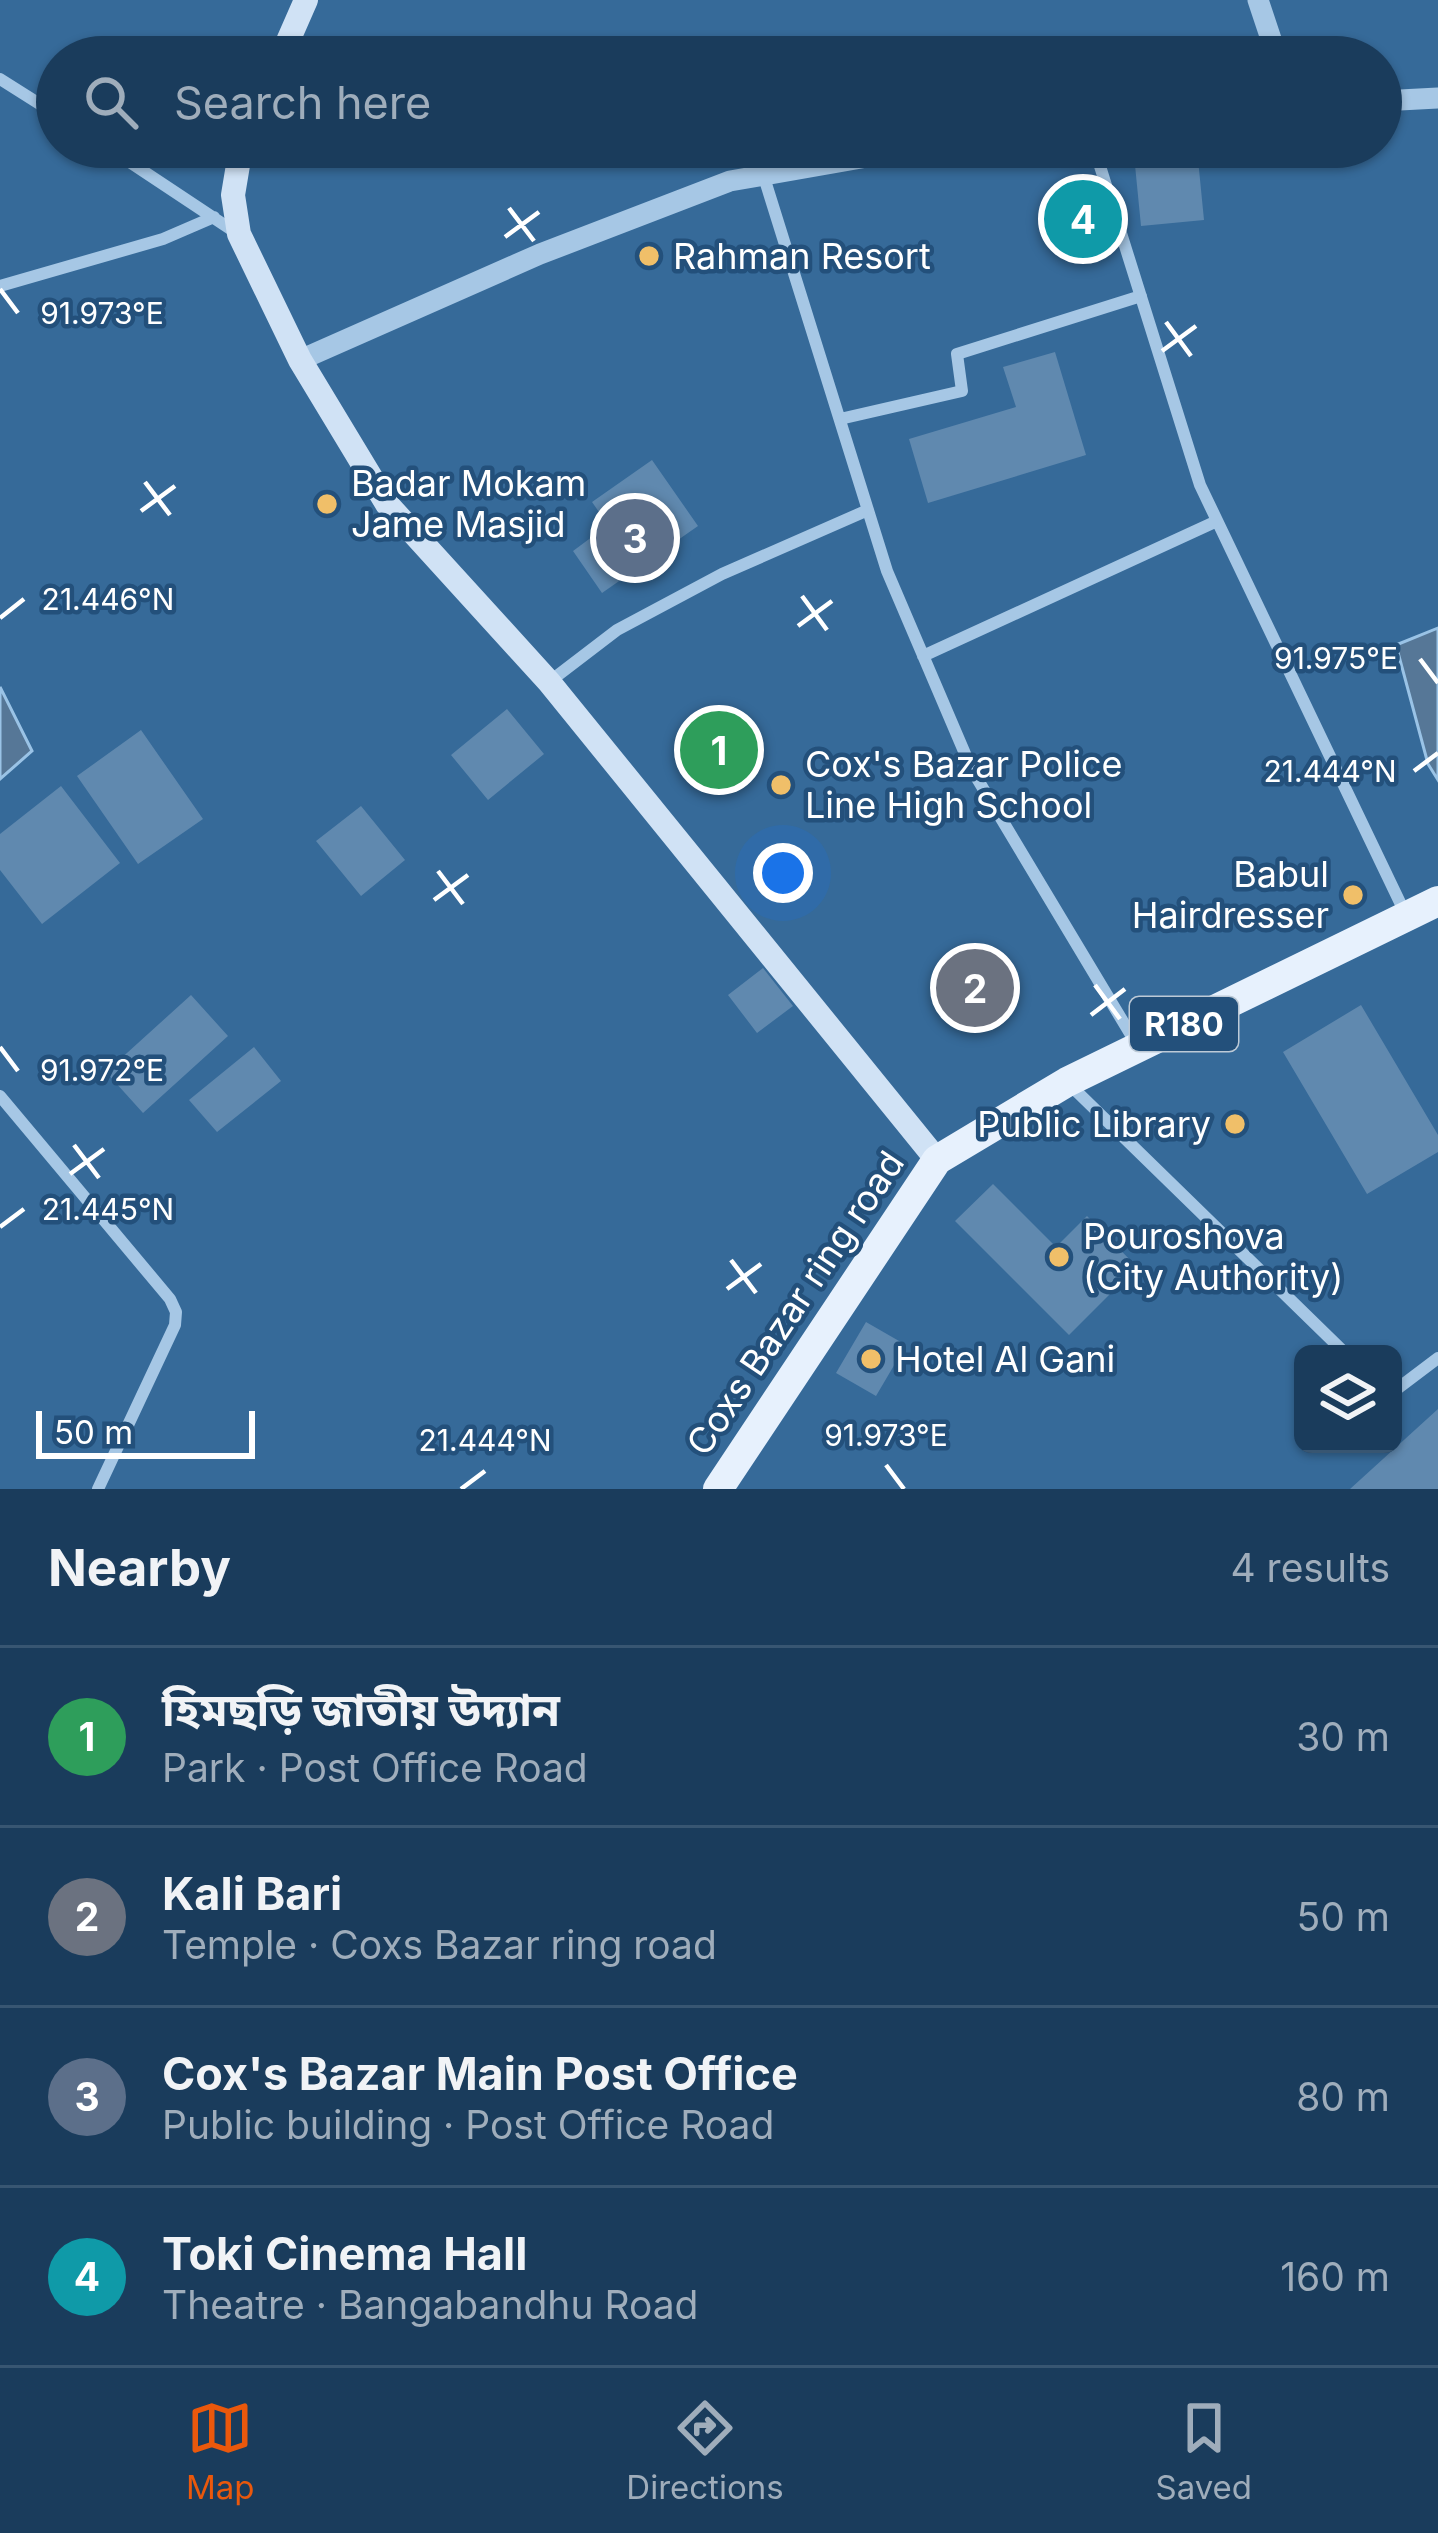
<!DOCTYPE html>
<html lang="en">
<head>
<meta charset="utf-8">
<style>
  body { margin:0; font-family:Inter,"Noto Sans Bengali",sans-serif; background:#274765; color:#f1f3f6 }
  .controls { position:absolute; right:36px; bottom:36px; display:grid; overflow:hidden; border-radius:18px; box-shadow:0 3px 9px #0004 }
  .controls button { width:108px; height:108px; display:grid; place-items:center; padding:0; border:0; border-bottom:3px solid #385672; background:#1a3c5c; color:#f1f3f6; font:60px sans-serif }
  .scale { position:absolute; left:36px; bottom:30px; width:219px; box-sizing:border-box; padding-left:12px; border:6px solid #fff; border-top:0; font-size:33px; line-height:42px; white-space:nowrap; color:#fff; -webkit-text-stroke:9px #23507b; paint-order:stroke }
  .you { position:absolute; left:783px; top:873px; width:42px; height:42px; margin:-30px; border:9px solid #fff; border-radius:50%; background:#1a73e8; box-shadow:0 0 0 18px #1a73e833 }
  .badge { display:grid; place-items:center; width:78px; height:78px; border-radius:50%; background:#ea580c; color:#fff; font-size:39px; font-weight:700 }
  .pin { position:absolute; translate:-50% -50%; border:6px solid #fff; box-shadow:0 3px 12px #0006 }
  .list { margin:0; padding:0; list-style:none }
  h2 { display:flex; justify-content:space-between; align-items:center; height:156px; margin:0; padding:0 48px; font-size:51px }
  h2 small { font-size:39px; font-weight:400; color:#9fadbb }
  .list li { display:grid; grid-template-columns:78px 1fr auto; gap:36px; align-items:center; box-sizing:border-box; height:180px; padding:0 48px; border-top:3px solid #385672 }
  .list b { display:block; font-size:45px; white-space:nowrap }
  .list p { margin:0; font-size:39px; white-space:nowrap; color:#9fadbb }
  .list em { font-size:39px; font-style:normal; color:#9fadbb }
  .icon { flex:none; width:66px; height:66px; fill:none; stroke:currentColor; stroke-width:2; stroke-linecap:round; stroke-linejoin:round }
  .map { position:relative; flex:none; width:1438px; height:1489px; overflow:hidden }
  .search { position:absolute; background:#1a3c5c; box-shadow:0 3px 9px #0004; left:36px; right:36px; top:36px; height:132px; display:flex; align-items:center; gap:30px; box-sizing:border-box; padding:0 42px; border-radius:66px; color:#9fadbb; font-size:45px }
  .sheet { height:876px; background:#1a3c5c }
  nav { display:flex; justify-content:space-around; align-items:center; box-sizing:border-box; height:168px; border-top:3px solid #385672; background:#1a3c5c; font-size:33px; color:#9fadbb }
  nav a { display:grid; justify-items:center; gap:6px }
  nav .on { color:#ea580c }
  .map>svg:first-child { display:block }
</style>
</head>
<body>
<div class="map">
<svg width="1438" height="1489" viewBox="0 0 1438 1489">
  <rect width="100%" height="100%" fill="#23507b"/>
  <path fill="#366a99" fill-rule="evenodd" d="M0,0H1438V1489H0ZM57,57H1381V147H57ZM1303,1354H1393V1444H1303Z"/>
  <path fill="#567797" stroke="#9ac3e6" stroke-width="3" d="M1438,628V780L1428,764L1396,645Z
    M0,687L32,751L0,779Z"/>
  <path fill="#6089af" d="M1197,149L1204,220L1141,226L1134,155Z
    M1055,352L1086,455L928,503L909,439L1016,407L1003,367Z
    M652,460L698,526L602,593L573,551L608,525L592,502Z
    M507,709L544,754L488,800L451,755Z
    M141,730L203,819L138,864L77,776Z
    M61,786L120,863L42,924L0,870V834Z
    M361,806L405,860L361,896L316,841Z
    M982,954L1008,993L967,1021L941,983Z
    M763,968L793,1006L757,1033L728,995Z
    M191,995L228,1036L143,1113L106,1072Z
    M1361,1005L1438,1135V1152L1367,1194L1283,1052Z
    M254,1047L281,1081L217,1132L189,1100Z
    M993,1184L1056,1247L1087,1216L1137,1267L1069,1335L955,1221Z
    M866,1322L906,1345L876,1396L836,1373Z
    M1438,1409V1489H1350Z"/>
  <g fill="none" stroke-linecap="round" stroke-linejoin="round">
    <path stroke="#a6c7e5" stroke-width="12" d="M0,79L57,115
      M107,147L238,234
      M1094,147L1200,485L1406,915
      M763,174L887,571L972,770L1137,1045
      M0,286L163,239L214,217
      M840,419L962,391L957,354L1141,296
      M923,656L1217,521
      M549,682L617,630L722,574L868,510
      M1068,1083L1346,1354
      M0,1096L170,1299L176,1312L175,1325L98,1489
      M1393,1388L1397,1389L1438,1358"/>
    <path stroke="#a6c7e5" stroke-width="21" d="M1258,0L1277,57
      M1381,101L1438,98
      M300,360L540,254L730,181L924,147"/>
    <path stroke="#d0e2f5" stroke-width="24" d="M281,57L306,0
      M241,147L233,195L239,234L300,360L387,504L549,682L937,1160"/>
    <path stroke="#e7f1fd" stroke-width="30" d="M718,1489L937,1160L1067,1082L1438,901"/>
  </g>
  <path fill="none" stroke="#fff" stroke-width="4.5" d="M509,208L534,241M505,237L539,212M0,289L18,313M1166,322L1191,356M1162,351L1196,326M145,482L170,515M141,511L175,486M802,596L827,630M0,618L24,599M798,626L832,601M1420,659L1438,683M1414,771L1438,753M438,871L463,904M434,900L468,875M1095,985L1120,1019M1091,1015L1125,989M0,1047L18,1071M74,1145L99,1178M70,1174L104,1149M0,1227L24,1209M731,1260L756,1293M727,1289L761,1264M886,1465L904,1489M461,1489L485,1471"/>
  <g fill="#f0bf69" stroke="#23507b" stroke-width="4.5">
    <circle cx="649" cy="256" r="12"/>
    <circle cx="327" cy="504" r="12"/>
    <circle cx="781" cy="785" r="12"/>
    <circle cx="1353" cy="895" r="12"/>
    <circle cx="1235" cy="1124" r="12"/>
    <circle cx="1059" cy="1257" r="12"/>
    <circle cx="871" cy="1359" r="12"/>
  </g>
  <g text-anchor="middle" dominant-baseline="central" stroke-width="9" stroke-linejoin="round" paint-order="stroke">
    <rect fill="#23507b" stroke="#bdcad7" stroke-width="3" x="1130" y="997" width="108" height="54" rx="9"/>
    <g font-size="33" font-weight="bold" fill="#fff">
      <text x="1184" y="1024">R180</text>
    </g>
    <g font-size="36" fill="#fff" stroke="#23507b" text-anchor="start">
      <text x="673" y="256">Rahman Resort</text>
      <text x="351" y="483">Badar Mokam<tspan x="351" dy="41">Jame Masjid</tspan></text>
      <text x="805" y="764">Cox's Bazar Police<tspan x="805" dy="41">Line High School</tspan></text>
      <text x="1329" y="874" text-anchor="end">Babul<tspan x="1329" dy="41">Hairdresser</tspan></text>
      <text x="1211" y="1124" text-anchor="end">Public Library</text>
      <text x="1083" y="1236">Pouroshova<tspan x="1083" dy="41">(City Authority)</tspan></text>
      <text x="895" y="1359">Hotel Al Gani</text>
    </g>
    <g font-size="36" fill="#fff" stroke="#23507b">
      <text transform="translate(795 1303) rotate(-56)">Coxs Bazar ring road</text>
    </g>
  </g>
  <g font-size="30" text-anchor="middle" fill="#fff" stroke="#23507b" stroke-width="9" stroke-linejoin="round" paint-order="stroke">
    <text x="102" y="324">91.973°E</text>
    <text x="108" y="610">21.446°N</text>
    <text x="1336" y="669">91.975°E</text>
    <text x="1330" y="782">21.444°N</text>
    <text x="102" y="1081">91.972°E</text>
    <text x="108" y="1220">21.445°N</text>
    <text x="886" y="1446">91.973°E</text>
    <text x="485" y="1451">21.444°N</text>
  </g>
</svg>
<div class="controls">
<button><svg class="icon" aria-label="layers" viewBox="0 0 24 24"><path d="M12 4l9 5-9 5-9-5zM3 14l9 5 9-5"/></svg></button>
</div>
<div class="scale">50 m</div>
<div class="you"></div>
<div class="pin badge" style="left:719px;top:750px;background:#2e9e5b">1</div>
<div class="pin badge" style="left:975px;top:988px;background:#6b7280">2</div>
<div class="pin badge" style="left:635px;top:538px;background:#5c6f8a">3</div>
<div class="pin badge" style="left:1083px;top:219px;background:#0f9aa8">4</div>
<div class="search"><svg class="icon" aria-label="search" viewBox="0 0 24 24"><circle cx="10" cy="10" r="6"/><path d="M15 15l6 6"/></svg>Search here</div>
</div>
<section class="sheet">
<h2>Nearby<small>4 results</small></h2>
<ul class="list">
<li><span class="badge" style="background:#2e9e5b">1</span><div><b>হিমছড়ি জাতীয় উদ্যান</b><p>Park · Post Office Road</p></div><em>30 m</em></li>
<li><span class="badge" style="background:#6b7280">2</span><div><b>Kali Bari</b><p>Temple · Coxs Bazar ring road</p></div><em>50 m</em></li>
<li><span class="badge" style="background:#5c6f8a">3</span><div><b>Cox's Bazar Main Post Office</b><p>Public building · Post Office Road</p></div><em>80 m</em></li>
<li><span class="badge" style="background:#0f9aa8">4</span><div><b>Toki Cinema Hall</b><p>Theatre · Bangabandhu Road</p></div><em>160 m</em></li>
</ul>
</section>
<nav>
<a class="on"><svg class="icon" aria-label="map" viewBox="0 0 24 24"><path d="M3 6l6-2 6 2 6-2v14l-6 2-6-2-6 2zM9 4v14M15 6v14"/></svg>Map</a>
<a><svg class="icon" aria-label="directions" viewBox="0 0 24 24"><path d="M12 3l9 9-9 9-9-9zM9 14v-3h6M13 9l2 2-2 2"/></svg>Directions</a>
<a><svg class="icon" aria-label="saved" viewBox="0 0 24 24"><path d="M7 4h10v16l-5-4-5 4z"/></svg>Saved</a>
</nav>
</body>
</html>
